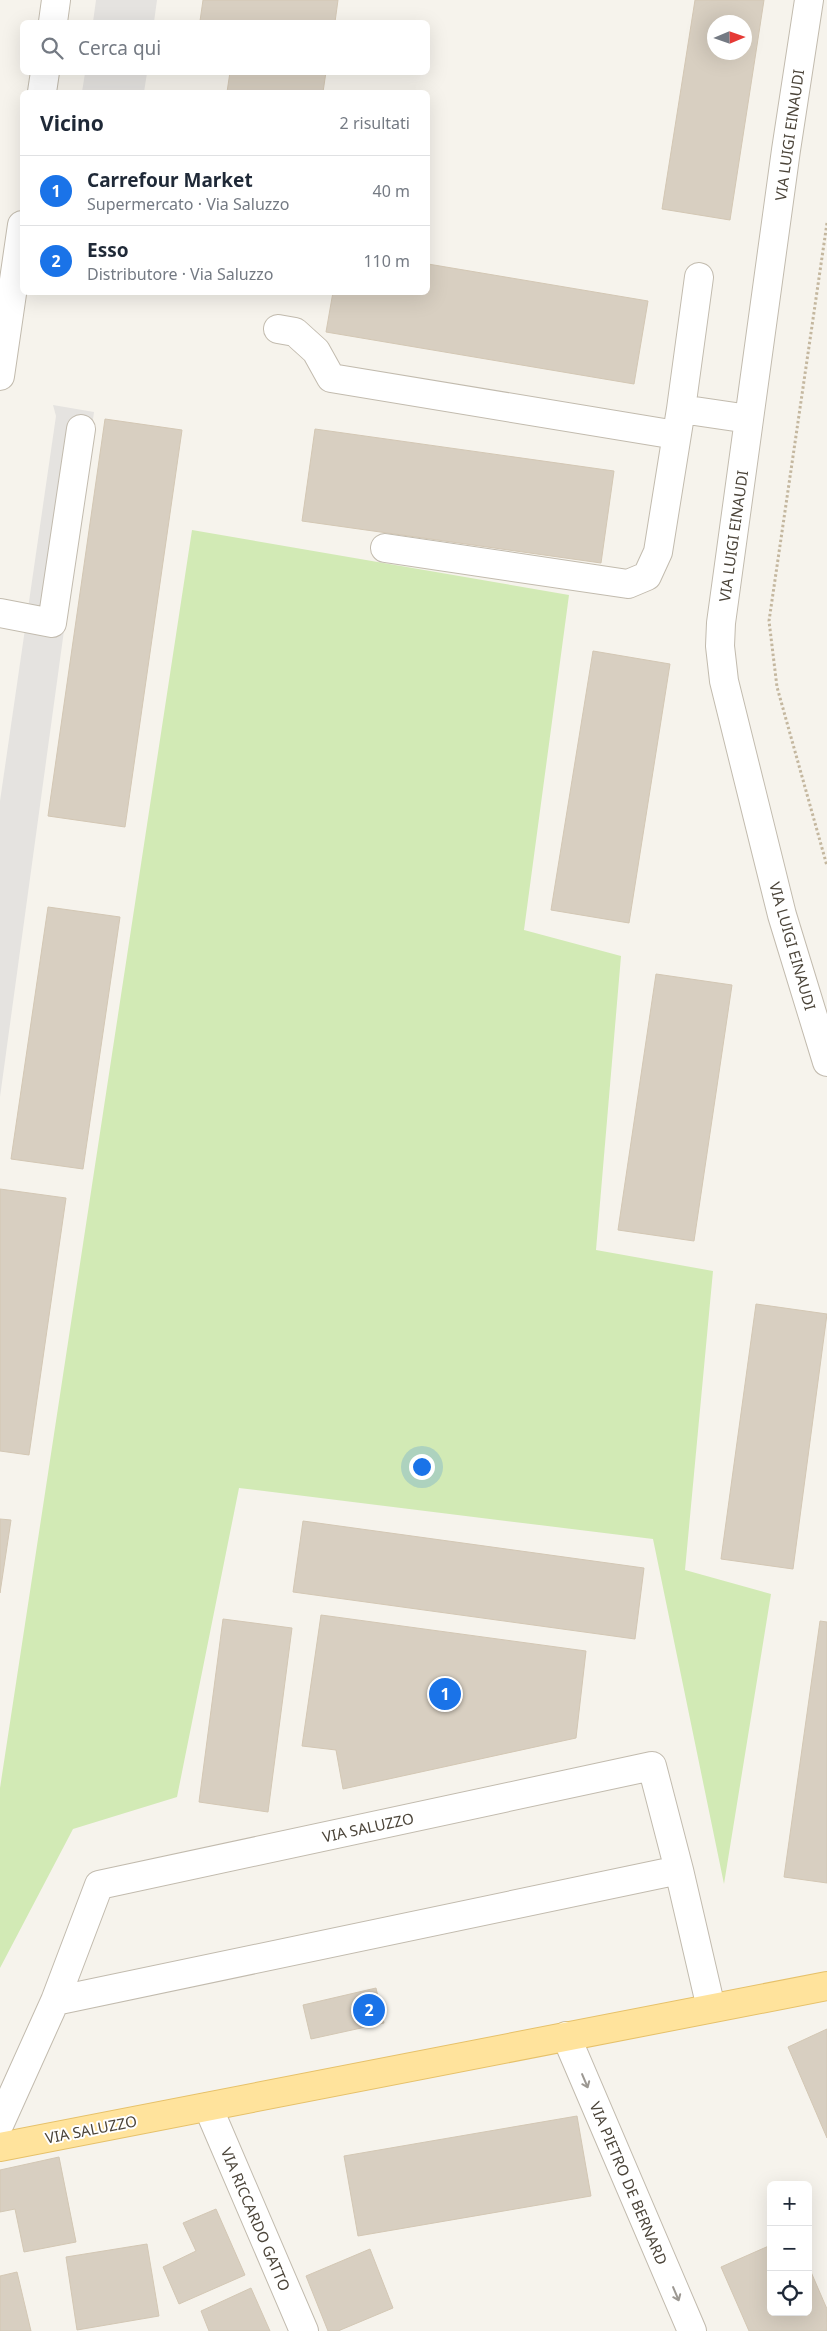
<!DOCTYPE html>
<html lang="it">
<head>
<meta charset="utf-8">
<style>
  body { margin:0; font-family:"Noto Sans",sans-serif; background:#f2f2f3; color:#1f2937 }
  .controls { position:absolute; right:15px; bottom:15px; display:grid; overflow:hidden; border-radius:8px; box-shadow:0 5px 20px #0002 }
  .controls button { width:45px; height:45px; display:grid; place-items:center; padding:0; border:0; border-bottom:1px solid #e0e1e3; background:#fff; color:#1f2937; font:25px sans-serif }
  .compass { position:absolute; left:707px; top:15px; width:45px; height:45px; border-radius:50%; background:#fff; box-shadow:0 5px 20px #0002; rotate:88deg }
  .you { position:absolute; left:421px; top:1466px; width:18px; height:18px; margin:-12px; border:4px solid #fff; border-radius:50%; background:#1a73e8; box-shadow:0 0 0 8px #1a73e833 }
  .badge { display:grid; place-items:center; width:32px; height:32px; border-radius:50%; background:#1a73e8; color:#fff; font-size:16px; font-weight:700 }
  .pin { position:absolute; translate:-50% -50%; border:2px solid #fff; box-shadow:0 1px 5px #0006 }
  .list { margin:0; padding:0; list-style:none }
  h2 { display:flex; justify-content:space-between; align-items:center; height:65px; margin:0; padding:0 20px; font-size:21px }
  h2 small { font-size:16px; font-weight:400; color:#747a83 }
  .list li { display:grid; grid-template-columns:32px 1fr auto; gap:15px; align-items:center; box-sizing:border-box; height:70px; padding:0 20px; border-top:1px solid #e0e1e3 }
  .list b { display:block; font-size:19px; white-space:nowrap }
  .list p { margin:0; font-size:16px; white-space:nowrap; color:#747a83 }
  .list em { font-size:16px; font-style:normal; color:#747a83 }
  .icon { flex:none; width:28px; height:28px; fill:none; stroke:currentColor; stroke-width:2; stroke-linecap:round; stroke-linejoin:round }
  .map { position:relative; flex:none; width:827px; height:2331px; overflow:hidden }
  .search { position:absolute; background:#fff; box-shadow:0 5px 20px #0002; left:20px; top:20px; width:410px; height:55px; display:flex; align-items:center; gap:12px; box-sizing:border-box; padding:0 18px; border-radius:8px; color:#747a83; font-size:19px }
  .panel { position:absolute; background:#fff; box-shadow:0 5px 20px #0002; left:20px; top:90px; width:410px; height:205px; border-radius:8px }
  .map>svg:first-child { display:block }
</style>
</head>
<body>
<div class="map">
<svg width="827" height="2331" viewBox="0 0 827 2331">
  <rect width="100%" height="100%" fill="#f6f3ec"/>
  <path fill="#d2eab5" d="M192,530L569,595L524,930L621,956L596,1250L713,1271L685,1570L771,1594L724,1884L653,1539L239,1488L177,1797L73,1829L0,1968V1788Z"/>
  <path fill="#e5e3e0" d="M96,0H157L154,22H93Z
    M85,73H147L144,92H82Z
    M53,405L94,412L0,1097V801L56,416Z"/>
  <path fill="#d8cfc1" stroke="#d3c7b4" fill-rule="evenodd" d="M203,0H338L335,22L200,21Z
    M695,0H764L730,220L662,209ZM714,22H744V52H714Z
    M230,72H326L323,92H227Z
    M428,264L648,301L634,384L326,332L333,292H428Z
    M105,419L182,430L125,827L48,816Z
    M315,429L614,471L601,563L302,521Z
    M593,651L670,664L629,923L551,910Z
    M48,907L120,917L83,1169L11,1159Z
    M656,974L732,985L694,1241L618,1230Z
    M0,1189L66,1198L29,1455L0,1451Z
    M756,1304L827,1314L793,1569L721,1559Z
    M0,1519L11,1520L0,1593Z
    M303,1521L644,1568L635,1639L293,1592Z
    M321,1615L586,1651L576,1738L343,1789L336,1750L302,1746Z
    M223,1619L292,1628L268,1812L199,1802Z
    M820,1621L827,1622V1883L784,1877Z
    M376,1988L384,2023L311,2039L303,2005Z
    M827,2029V2138L788,2047Z
    M577,2116L591,2196L358,2236L344,2156Z
    M59,2157L76,2242L24,2252L15,2209L0,2212V2170Z
    M216,2209L245,2275L179,2304L163,2267L196,2251L183,2223Z
    M147,2244L159,2316L77,2330L66,2257Z
    M771,2245V2312H808V2265L827,2309V2331H749L721,2267Z
    M370,2249L393,2308L338,2331H328L306,2276Z
    M17,2272L31,2331H0V2276Z
    M251,2288L270,2331H209L201,2311Z"/>
  <g fill="none" stroke-linecap="round" stroke-linejoin="round">
    <g stroke="#c2bbae" stroke-width="30">
      <path id="minor" d="M809,0L786,150L721,623L720,646L724,681L782,915L827,1062
        M53,22L56,0
        M42,92L45,72
        M699,277L681,409L749,419
        M278,329L295,332L316,351L331,378L676,435
        M0,376L22,225
        M385,548L628,584L647,576L658,552L681,409
        M0,613L52,623L81,429
        M55,2001L679,1870
        M566,2036L692,2331
        M208,2107L304,2331
        M0,2123L55,2001L99,1885L652,1766L679,1870L711,2008"/>
    </g>
    <g stroke="#e6c16a" stroke-width="30">
      <path id="major" d="M0,2147L827,1986"/>
    </g>
    <path stroke="#c4b79f" stroke-width="3" stroke-dasharray="2.5 2.5" stroke-linecap="butt" d="M827,223L769,621L777,687L827,866"/>
    <use href="#minor" stroke="#fff" stroke-width="28"/>
    <use href="#major" stroke="#ffe39c" stroke-width="28"/>
  </g>
  <defs><path id="oneway-shaft" d="M-6 0H5M1.5-3L5.5 0L1.5 3" fill="none" stroke-width="1.6" stroke-linecap="round" stroke-linejoin="round" transform="scale(1.25)"/></defs>
  <g stroke="#9c9892">
    <use href="#oneway-shaft" transform="translate(585 2081) rotate(67)"/>
    <use href="#oneway-shaft" transform="translate(676 2294) rotate(67)"/>
  </g>
  <g text-anchor="middle" dominant-baseline="central" stroke-width="4" stroke-linejoin="round" paint-order="stroke">
    <g font-size="15" fill="#4b4439" stroke="#fff">
      <text transform="translate(789 135) rotate(-82)">VIA LUIGI EINAUDI</text>
      <text transform="translate(733 536) rotate(-82)">VIA LUIGI EINAUDI</text>
      <text transform="translate(793 946) rotate(74)">VIA LUIGI EINAUDI</text>
      <text transform="translate(368 1827) rotate(-12)">VIA SALUZZO</text>
      <text transform="translate(91 2129) rotate(-11)">VIA SALUZZO</text>
      <text transform="translate(629 2183) rotate(67)">VIA PIETRO DE BERNARD</text>
      <text transform="translate(256 2219) rotate(67)">VIA RICCARDO GATTO</text>
    </g>
  </g>
</svg>
<div class="controls">
<button>+</button>
<button>−</button>
<button><svg class="icon" aria-label="locate" viewBox="0 0 24 24"><circle cx="12" cy="12" r="6"/><path d="M12 2v4M12 18v4M2 12h4M18 12h4"/></svg></button>
</div>
<svg class="compass" viewBox="-18 -18 36 36"><path d="M0-13l5 13h-10z" fill="#e53935"/><path d="M0 13l5-13h-10z" fill="#747a83"/></svg>
<div class="you"></div>
<div class="pin badge" style="left:445px;top:1694px">1</div>
<div class="pin badge" style="left:369px;top:2010px">2</div>
<div class="search"><svg class="icon" aria-label="search" viewBox="0 0 24 24"><circle cx="10" cy="10" r="6"/><path d="M15 15l6 6"/></svg>Cerca qui</div>
<section class="panel">
<h2>Vicino<small>2 risultati</small></h2>
<ul class="list">
<li><span class="badge">1</span><div><b>Carrefour Market</b><p>Supermercato · Via Saluzzo</p></div><em>40 m</em></li>
<li><span class="badge">2</span><div><b>Esso</b><p>Distributore · Via Saluzzo</p></div><em>110 m</em></li>
</ul>
</section>
</div>
</body>
</html>
